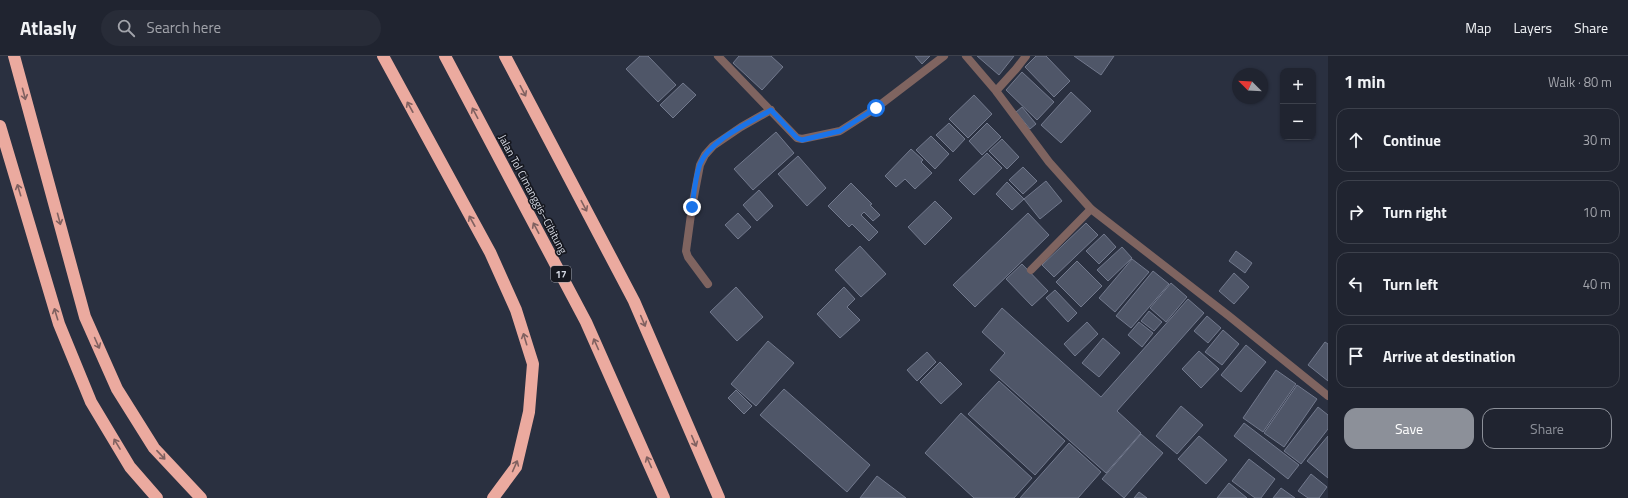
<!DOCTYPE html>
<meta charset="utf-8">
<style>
body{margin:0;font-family:"Titillium Web",sans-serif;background:#282c38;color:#f1f3f6}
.controls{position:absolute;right:12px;top:12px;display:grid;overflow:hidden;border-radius:8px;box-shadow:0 1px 3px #0004}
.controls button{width:36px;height:36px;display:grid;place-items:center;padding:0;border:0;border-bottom:1px solid #3d414c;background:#202430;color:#f1f3f6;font:20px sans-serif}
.compass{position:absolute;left:1232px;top:12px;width:36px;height:36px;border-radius:50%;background:#202430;box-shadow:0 1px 3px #0004;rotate:294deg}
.stop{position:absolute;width:12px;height:12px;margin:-9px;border:3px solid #1a73e8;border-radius:50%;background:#fff}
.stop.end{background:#1a73e8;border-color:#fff;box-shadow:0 1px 4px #0008}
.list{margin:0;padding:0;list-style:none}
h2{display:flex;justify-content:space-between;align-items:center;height:52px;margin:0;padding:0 16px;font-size:17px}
h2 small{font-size:13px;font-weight:400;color:#a2a4ab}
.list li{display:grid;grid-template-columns:26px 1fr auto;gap:12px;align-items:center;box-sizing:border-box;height:64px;margin:0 8px 8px;padding:0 8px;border:1px solid #3d414c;border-radius:12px}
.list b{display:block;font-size:15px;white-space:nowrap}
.list em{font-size:13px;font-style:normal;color:#a2a4ab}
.actions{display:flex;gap:8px;padding:12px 16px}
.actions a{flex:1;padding:9px 0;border:1px solid #8c9099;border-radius:12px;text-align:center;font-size:14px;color:#8c9099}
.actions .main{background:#8c9099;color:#fff}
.icon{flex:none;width:22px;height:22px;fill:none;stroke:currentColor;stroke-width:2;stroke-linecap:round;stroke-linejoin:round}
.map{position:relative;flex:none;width:1328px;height:442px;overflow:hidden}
header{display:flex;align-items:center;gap:24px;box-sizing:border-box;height:56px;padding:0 20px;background:#202430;border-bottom:1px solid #3d414c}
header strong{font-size:19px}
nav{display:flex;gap:22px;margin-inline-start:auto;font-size:14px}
.search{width:280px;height:36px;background:#282c38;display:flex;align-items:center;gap:10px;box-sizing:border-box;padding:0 14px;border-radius:22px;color:#a2a4ab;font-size:15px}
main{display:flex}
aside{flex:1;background:#202430}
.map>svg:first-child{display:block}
</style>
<header>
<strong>Atlasly</strong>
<div class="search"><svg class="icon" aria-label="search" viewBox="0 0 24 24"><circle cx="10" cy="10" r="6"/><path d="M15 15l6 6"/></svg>Search here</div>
<nav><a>Map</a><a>Layers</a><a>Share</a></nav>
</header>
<main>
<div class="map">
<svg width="1328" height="442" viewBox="0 0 1328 442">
<rect width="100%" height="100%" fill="#2a3040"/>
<path fill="#4f5668" stroke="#72798d" d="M640,0H648L676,29L658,46L626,13Z
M739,0H771L783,11L762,34L733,7Z
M915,0H930L922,8Z
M977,0H1014L999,19Z
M1036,0H1046L1070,25L1054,41L1025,11Z
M1074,0H1114L1101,19Z
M1022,16L1054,46L1037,64L1006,34Z
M683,27L696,39L673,62L660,49Z
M1071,36L1091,55L1061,87L1041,69Z
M974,39L992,58L968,82L949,63Z
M1022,51L1036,68L1030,73L1016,56Z
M949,67L965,83L953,96L936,79Z
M987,67L1001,81L982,99L969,85Z
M776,76L794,97L753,134L734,113Z
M931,80L949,98L935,113L916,94Z
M1002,83L1019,101L1007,113L989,95Z
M911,93L923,104L921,106L932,117L915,133L905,123L896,131L885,120Z
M987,97L1002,112L974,139L959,124Z
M798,100L826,132L807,150L778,118Z
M1023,111L1037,125L1023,138L1009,124Z
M1046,125L1062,145L1040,163L1024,143Z
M1007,126L1024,143L1012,154L996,138Z
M851,127L872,148L870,149L880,159L873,165L864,156L861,159L878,176L869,185L852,168L849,171L828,150Z
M759,134L773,150L757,165L743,149Z
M935,145L952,162L925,189L908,171Z
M738,157L751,171L738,183L725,169Z
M1028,157L1049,179L975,251L953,229Z
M1086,167L1098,179L1054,221L1042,209Z
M1104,178L1116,191L1099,208L1086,195Z
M860,190L886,218L861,241L835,214Z
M1122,191L1132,202L1108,225L1097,214Z
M1236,195L1252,207L1245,217L1229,205Z
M1132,203L1149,216L1115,256L1099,242Z
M1077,205L1102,230L1081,251L1056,226Z
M1022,208L1048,235L1032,250L1006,223Z
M1153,215L1169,228L1131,272L1116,260Z
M1234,217L1249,231L1234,248L1219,235Z
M1171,227L1187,241L1166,266L1150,252Z
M736,231L763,261L737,285L710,256Z
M844,231L855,243L847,251L860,264L840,282L817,258Z
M1055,234L1077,257L1068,266L1046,242Z
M1188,243L1204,257L1117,355L1141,377L1106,417L990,314L1005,297L982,276L1002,252L1101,341Z
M1149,255L1162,266L1154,275L1141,265Z
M1207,260L1221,272L1208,287L1194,275Z
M1087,266L1098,278L1075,300L1064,288Z
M1139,266L1153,277L1142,291L1128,279Z
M1223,274L1239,288L1222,309L1205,296Z
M1103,282L1120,297L1099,321L1082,307Z
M768,285L794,307L756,350L731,328Z
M1325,286L1328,288V325L1308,309Z
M1246,289L1266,306L1241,336L1221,319Z
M1199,295L1219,313L1201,332L1182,313Z
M927,296L936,306L917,325L907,314Z
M940,306L962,328L941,348L920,326Z
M1276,314L1296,328L1263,376L1243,362Z
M999,325L1065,385L1035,419L968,358Z
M1297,329L1317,343L1284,391L1264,377Z
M784,333L870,409L847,436L760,359Z
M736,334L752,350L744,358L728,342Z
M1181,350L1203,369L1177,398L1156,380Z
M1318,351L1328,359V373L1301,408L1284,395Z
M961,357L1032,422L1014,442H974L925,397Z
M1244,367L1299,409L1288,423L1234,380Z
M1141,378L1163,397L1124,442L1102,423Z
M1199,380L1227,404L1206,428L1178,403Z
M1328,380V422L1307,405Z
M1069,387L1101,416L1078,442H1020Z
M1249,403L1275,423L1261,442H1255L1232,425Z
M1311,418L1327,431L1319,442H1308L1298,435Z
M877,420L906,442H860Z
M1229,427L1247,442H1217Z
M1281,432L1295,442H1273Z
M1139,436L1147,442H1134Z"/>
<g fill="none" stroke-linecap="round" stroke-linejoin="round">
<path stroke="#7f6460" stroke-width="8" d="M1031,214L1091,153"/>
<path stroke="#7f6460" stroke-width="8" d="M718,0L797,82L802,83L840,75L876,52L944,0
M966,0L996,35L1049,106L1091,153L1229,260L1328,340
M996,35L1016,13L1026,0
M708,228L688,201L686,195L692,151L700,109L705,99L713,90L741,71L771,54"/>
<path stroke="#ebaa9f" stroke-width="12" d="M14,0L85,261L117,333L154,392L201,442
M383,0L490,196L516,254L533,308L529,356L516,411L493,442
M445,0L586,266L664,442
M505,0L634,245L719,442
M0,70L59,268L91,346L130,411L157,442"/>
</g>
<defs><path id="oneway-shaft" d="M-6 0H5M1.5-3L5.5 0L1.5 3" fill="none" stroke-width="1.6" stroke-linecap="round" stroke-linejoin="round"/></defs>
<g stroke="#806160">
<use href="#oneway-shaft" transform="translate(523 35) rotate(62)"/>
<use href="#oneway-shaft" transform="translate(24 38) rotate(75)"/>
<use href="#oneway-shaft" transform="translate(410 51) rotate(-119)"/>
<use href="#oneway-shaft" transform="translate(475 57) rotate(-118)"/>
<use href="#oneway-shaft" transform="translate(19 134) rotate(-107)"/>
<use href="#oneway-shaft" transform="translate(584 150) rotate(62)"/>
<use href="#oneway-shaft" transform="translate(59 163) rotate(75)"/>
<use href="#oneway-shaft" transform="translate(472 165) rotate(-119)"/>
<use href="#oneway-shaft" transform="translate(536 172) rotate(-118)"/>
<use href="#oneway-shaft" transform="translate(56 258) rotate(-107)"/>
<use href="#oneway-shaft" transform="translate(643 265) rotate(67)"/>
<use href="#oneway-shaft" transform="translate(525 283) rotate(-107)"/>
<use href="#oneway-shaft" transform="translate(97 287) rotate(66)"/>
<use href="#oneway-shaft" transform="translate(596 288) rotate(-114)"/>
<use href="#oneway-shaft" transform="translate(694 385) rotate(67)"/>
<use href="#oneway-shaft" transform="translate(117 388) rotate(-121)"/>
<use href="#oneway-shaft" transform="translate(161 399) rotate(47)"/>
<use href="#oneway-shaft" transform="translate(649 406) rotate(-114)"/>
<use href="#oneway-shaft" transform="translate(515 410) rotate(-66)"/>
</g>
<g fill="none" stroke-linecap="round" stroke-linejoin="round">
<path stroke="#1a73e8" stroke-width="5" d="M692,151C694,137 695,122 700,108C710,84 749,67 771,54L797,82L802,84L840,75L876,52"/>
</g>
<g text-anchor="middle" stroke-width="3.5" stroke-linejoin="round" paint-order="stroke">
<rect fill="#161820" stroke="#9c9fa8" stroke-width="1" x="551" y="210" width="20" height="16" rx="3"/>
<g font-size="10" font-weight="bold" fill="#d5d9e3">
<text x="561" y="222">17</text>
</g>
<g font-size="11" fill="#d5d9e3" stroke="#161820">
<text transform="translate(533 138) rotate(62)" y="4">Jalan Tol Cimanggis–Cibitung</text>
</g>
</g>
</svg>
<div class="controls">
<button>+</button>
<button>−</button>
</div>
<svg class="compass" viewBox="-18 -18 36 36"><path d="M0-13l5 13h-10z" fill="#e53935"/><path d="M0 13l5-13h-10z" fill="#a2a4ab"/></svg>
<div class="stop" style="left:876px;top:52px"></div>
<div class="stop end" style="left:692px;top:151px"></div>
</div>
<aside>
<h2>1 min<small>Walk · 80 m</small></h2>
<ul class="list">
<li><svg class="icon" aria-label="ahead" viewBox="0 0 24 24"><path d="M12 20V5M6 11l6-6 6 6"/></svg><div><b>Continue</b></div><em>30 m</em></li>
<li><svg class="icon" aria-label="right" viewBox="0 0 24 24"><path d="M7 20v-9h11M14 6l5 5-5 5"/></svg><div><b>Turn right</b></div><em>10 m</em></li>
<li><svg class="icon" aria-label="left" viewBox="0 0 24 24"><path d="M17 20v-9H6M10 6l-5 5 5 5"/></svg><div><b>Turn left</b></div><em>40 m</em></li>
<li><svg class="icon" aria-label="arrive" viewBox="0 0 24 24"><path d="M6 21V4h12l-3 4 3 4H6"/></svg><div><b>Arrive at destination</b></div></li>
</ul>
<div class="actions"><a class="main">Save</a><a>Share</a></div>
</aside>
</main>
